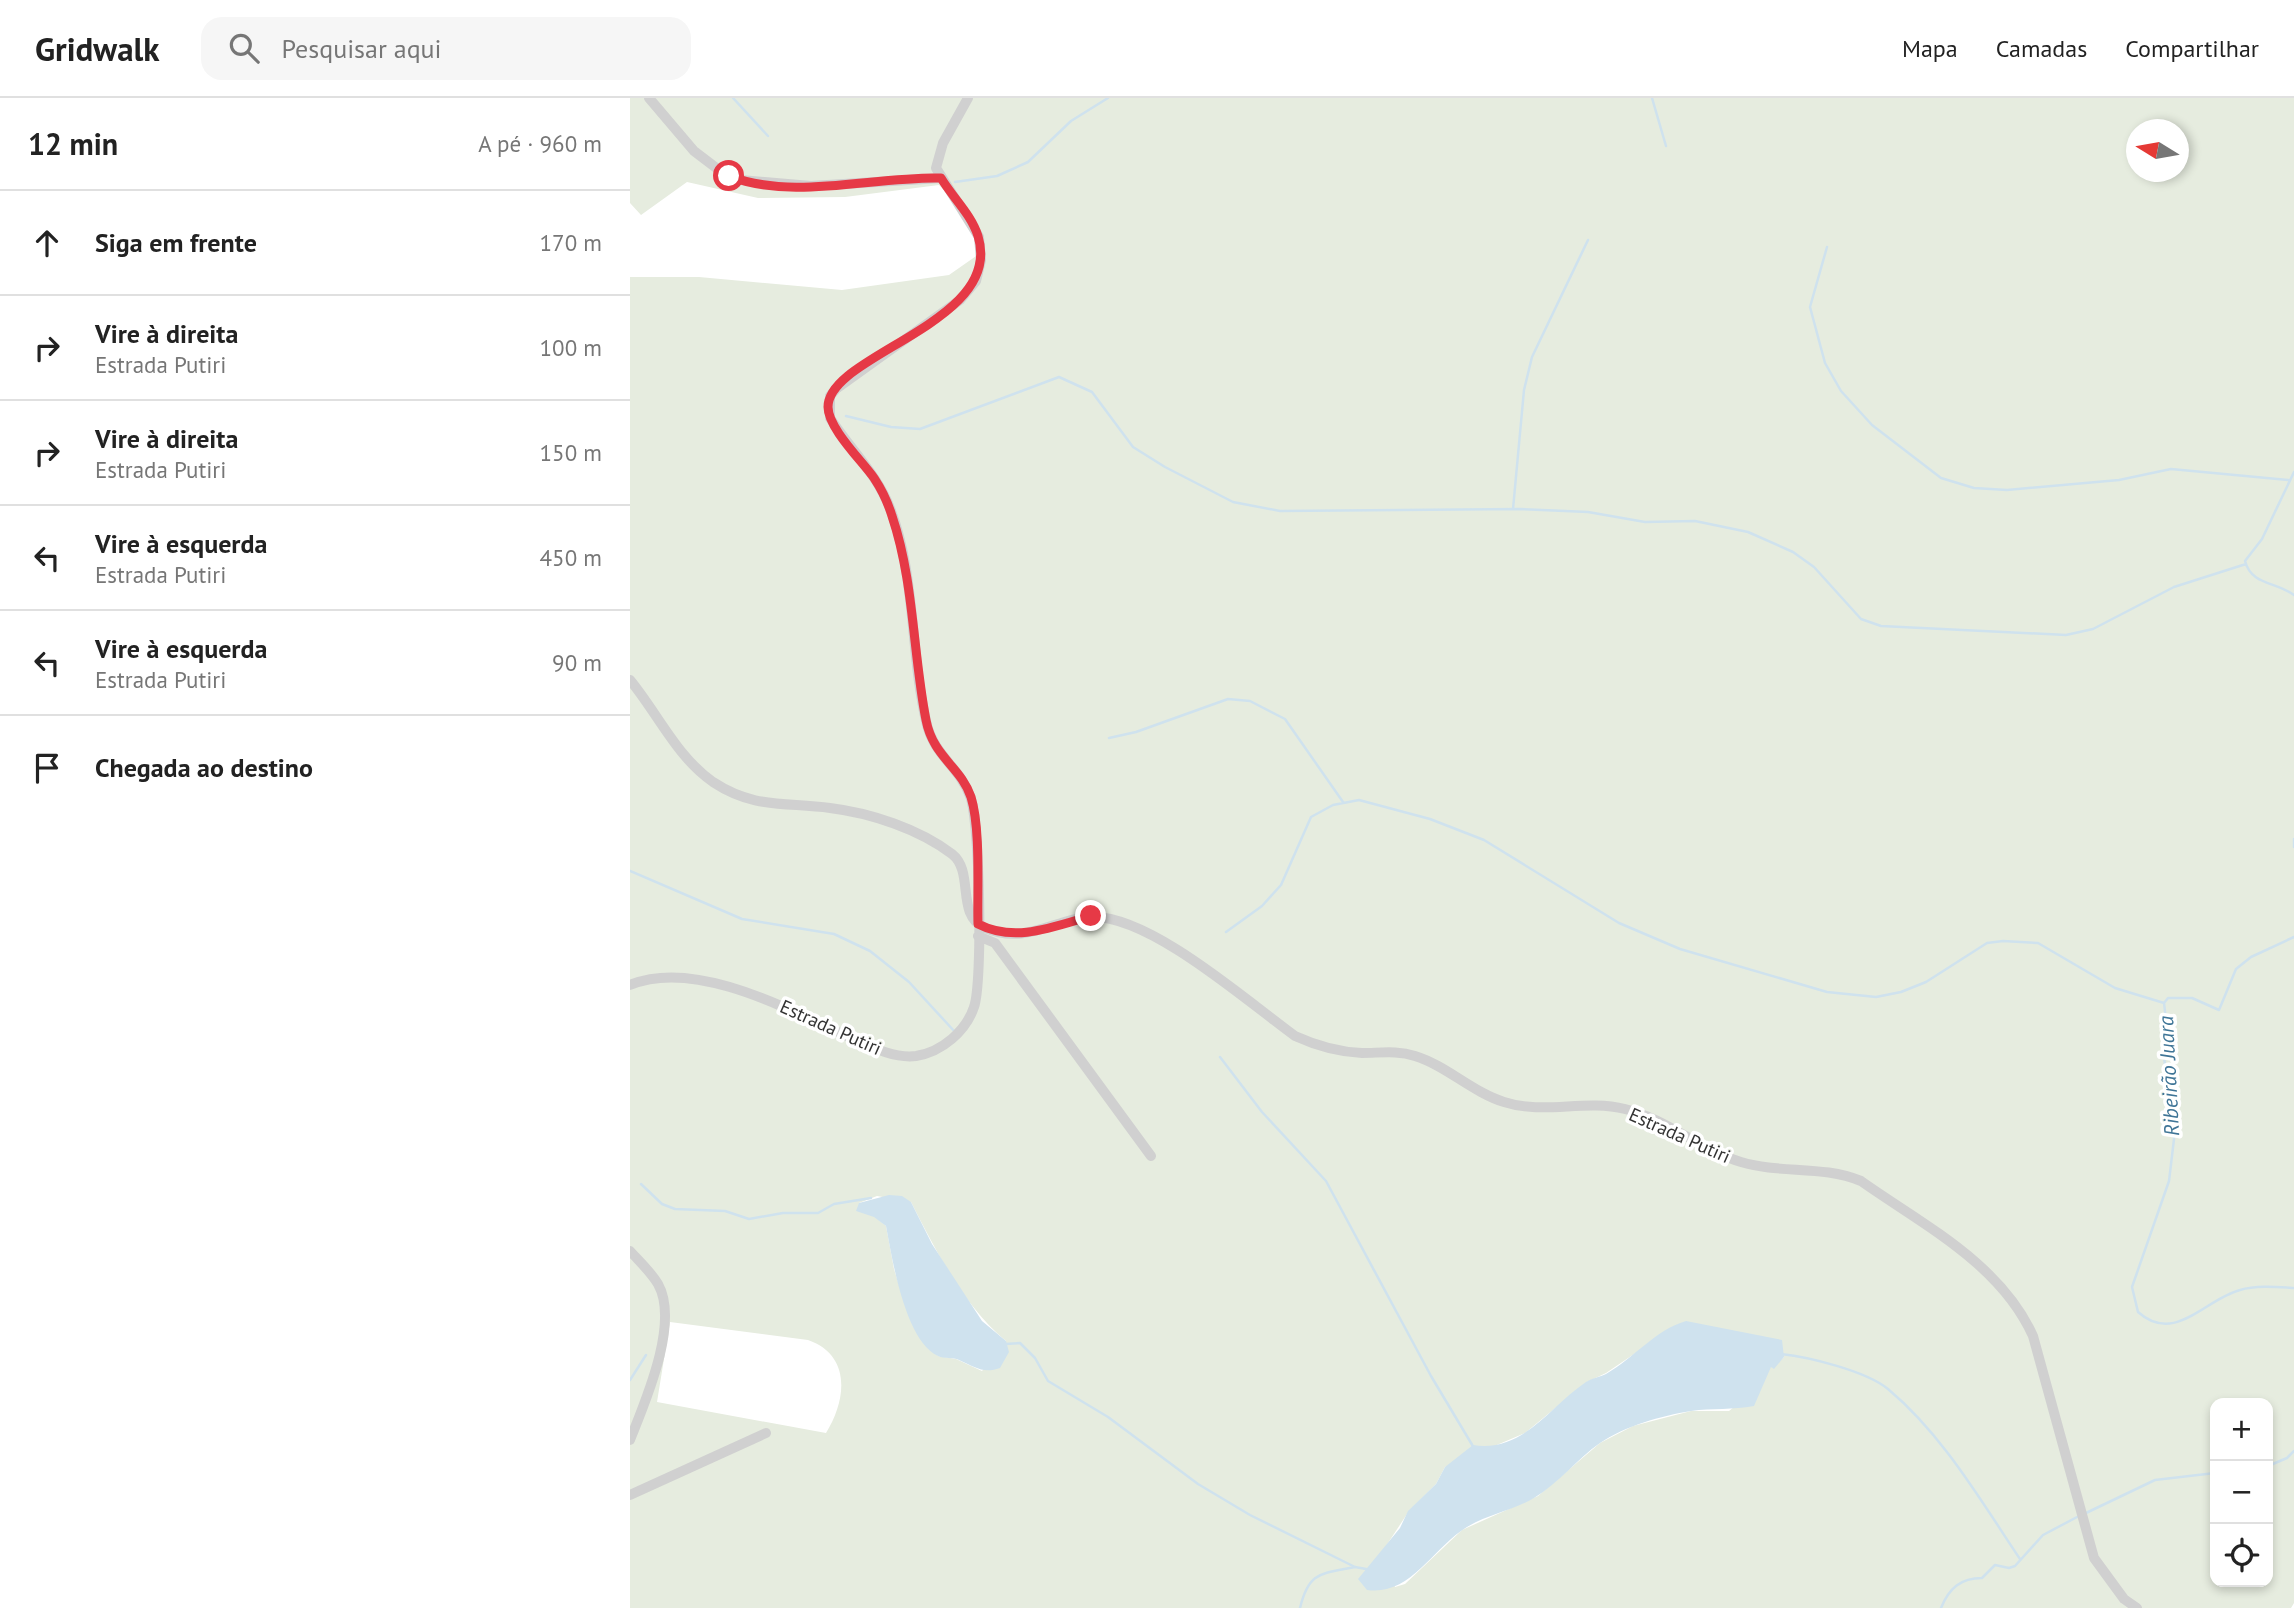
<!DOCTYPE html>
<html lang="pt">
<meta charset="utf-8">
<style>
body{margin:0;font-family:"PT Sans",sans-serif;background:#f6f6f6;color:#222}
.controls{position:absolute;right:21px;bottom:21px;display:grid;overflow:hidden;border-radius:14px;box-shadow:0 4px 10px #0003}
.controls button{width:63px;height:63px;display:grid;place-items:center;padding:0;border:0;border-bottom:2px solid #e0e0e0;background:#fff;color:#222;font:35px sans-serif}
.compass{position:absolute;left:1496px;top:21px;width:63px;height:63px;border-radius:50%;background:#fff;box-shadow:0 4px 10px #0003;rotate:281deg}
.stop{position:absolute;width:21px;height:21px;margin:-16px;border:5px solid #e63946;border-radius:50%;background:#fff}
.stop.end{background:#e63946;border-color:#fff;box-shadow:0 2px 7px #0008}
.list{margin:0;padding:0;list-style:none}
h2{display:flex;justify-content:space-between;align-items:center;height:91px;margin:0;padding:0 28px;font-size:30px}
h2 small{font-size:23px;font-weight:400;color:#767676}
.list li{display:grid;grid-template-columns:46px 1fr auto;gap:21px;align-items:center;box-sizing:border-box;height:105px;padding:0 28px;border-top:2px solid #e0e0e0}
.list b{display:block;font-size:26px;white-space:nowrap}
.list p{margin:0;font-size:23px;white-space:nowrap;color:#767676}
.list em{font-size:23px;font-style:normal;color:#767676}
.icon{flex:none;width:38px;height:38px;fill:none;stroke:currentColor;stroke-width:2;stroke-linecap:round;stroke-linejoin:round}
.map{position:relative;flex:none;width:1664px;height:1510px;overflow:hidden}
header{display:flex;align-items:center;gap:42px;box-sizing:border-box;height:98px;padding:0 35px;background:#fff;border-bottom:2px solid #e0e0e0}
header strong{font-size:33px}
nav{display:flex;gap:38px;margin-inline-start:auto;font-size:24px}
.search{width:490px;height:63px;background:#f6f6f6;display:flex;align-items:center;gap:18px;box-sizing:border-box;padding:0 24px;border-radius:21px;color:#767676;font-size:26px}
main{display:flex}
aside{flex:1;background:#fff}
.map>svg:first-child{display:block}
</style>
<header>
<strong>Gridwalk</strong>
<div class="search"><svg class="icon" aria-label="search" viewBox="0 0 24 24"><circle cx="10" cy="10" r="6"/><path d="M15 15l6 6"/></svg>Pesquisar aqui</div>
<nav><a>Mapa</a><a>Camadas</a><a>Compartilhar</a></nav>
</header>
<main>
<aside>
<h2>12 min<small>A pé · 960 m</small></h2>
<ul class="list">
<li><svg class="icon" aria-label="ahead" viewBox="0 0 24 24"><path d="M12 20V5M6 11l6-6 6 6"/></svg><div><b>Siga em frente</b></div><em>170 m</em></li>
<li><svg class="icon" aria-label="right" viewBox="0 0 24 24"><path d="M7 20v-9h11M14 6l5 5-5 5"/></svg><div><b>Vire à direita</b><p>Estrada Putiri</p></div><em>100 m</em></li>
<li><svg class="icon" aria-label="right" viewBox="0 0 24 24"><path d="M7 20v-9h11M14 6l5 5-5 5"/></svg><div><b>Vire à direita</b><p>Estrada Putiri</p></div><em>150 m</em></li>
<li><svg class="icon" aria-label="left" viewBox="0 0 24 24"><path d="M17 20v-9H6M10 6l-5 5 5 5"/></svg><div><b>Vire à esquerda</b><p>Estrada Putiri</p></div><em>450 m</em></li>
<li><svg class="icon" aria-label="left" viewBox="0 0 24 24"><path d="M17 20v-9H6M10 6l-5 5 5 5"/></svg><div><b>Vire à esquerda</b><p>Estrada Putiri</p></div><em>90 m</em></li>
<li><svg class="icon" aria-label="arrive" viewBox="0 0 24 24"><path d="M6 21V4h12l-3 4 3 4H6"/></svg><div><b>Chegada ao destino</b></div></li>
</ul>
</aside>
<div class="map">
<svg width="1664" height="1510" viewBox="0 0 1664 1510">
<rect width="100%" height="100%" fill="#fff"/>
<path fill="#e6ecdf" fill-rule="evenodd" d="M0,0H1664V1505L1661,1510H0V179H69L212,192L319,177L349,156L338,118L309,87L215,99L128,100L57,84L11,117L0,105ZM1506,32H1548V74H1506ZM247,1098L281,1104C306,1153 333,1207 376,1243L352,1273L326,1261L308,1258L276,1210L264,1171L256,1128L229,1105ZM40,1224L178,1242C221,1257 217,1301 196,1335L27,1304ZM1016,1248L1154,1259L1143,1270L1141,1268L1130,1288L1099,1313H1061L1003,1328L970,1345L908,1398L832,1432L775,1486L765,1489L756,1448L779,1413L806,1386L815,1369L895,1335L957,1284L976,1275ZM1585,1305H1638V1484H1585Z"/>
<path fill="#cfe2ee" d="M259,1097L272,1098L281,1104L302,1146L352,1223L376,1243L379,1254L370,1270C353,1276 345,1269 329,1262C323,1259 314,1261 308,1258C275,1243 262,1160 256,1128L244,1119L226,1113L229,1105Z
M1056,1223L1152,1242L1154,1259L1144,1271L1141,1269L1124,1308C1103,1312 1082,1310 1061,1313C1031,1318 995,1328 970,1345C947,1361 929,1385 904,1400C882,1413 853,1417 831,1433C800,1455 778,1498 737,1492L728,1481L770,1430L778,1413L806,1386L815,1369L843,1347C893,1355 919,1309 956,1284C962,1280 970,1279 976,1276C1004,1260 1025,1232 1056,1223Z"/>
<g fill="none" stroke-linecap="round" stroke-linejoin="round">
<path stroke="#cfe2ee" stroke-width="2.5" d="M103,0L138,38
M1022,0L1036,48
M325,84L367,78L398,64L441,23L478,0
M1197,149L1180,209L1195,265L1211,293L1242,327L1311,380L1344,390L1377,392L1489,382L1541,371L1658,382
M216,318L261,329L290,331L429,279L462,294L503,349L535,369L603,404L650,413L890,411L958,414L1015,424L1065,423L1118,434L1163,454L1184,469L1231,521L1251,528L1436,537L1463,531L1544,489L1616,466
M1664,374L1632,441L1615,463C1621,487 1647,484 1664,497
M883,411L894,292L902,259L958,142
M479,640L506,634L598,601L620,603L655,621L713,704
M1664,741V749
M0,773L112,821L204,836L240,853L279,884L325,934
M596,834L632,808L651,787L681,719L703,707L729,702L800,721L854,742L989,825L1050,851L1197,894L1246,899L1271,894L1296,884L1357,845L1373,843L1408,845L1485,890L1534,905
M1534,905L1537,930L1534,959L1544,1041L1539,1083L1502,1189L1508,1214C1545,1247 1575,1201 1610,1192C1626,1187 1648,1189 1664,1190
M1534,905L1538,900H1562L1589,912L1606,871L1621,859L1664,839
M590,959L632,1014L696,1083L801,1278L844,1350
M11,1086L32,1106L45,1111L95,1113L119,1121L153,1115H188L204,1106L241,1100
M375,1246L390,1245L405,1260L418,1283L478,1319L568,1386L620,1417L725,1469L736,1471
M1151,1256C1179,1259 1236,1273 1258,1291C1313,1337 1351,1403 1390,1461
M0,1282L16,1257
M1638,1368L1657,1360L1664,1353
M1456,1415L1525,1382L1585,1375
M670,1510C679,1473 691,1476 725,1469
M1311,1510C1319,1490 1331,1480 1352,1480L1365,1467L1379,1470L1385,1468L1413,1437L1449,1418"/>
<path stroke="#d0d0d0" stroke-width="10" d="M19,0L64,53L85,69L110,82L181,88L311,80
M0,582C28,616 46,658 83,684C124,711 155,704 200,710C241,715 289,731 322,756C345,774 325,817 355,830C397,848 427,819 463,819C521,818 618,904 665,938C687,948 708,954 732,955C750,955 767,952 785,958C817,968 842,994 874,1004C914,1017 954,1001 995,1011C1037,1021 1070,1052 1111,1064C1151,1076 1192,1067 1231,1083C1293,1127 1370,1165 1403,1238L1464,1460L1494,1501L1507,1510
M348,838L365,845L521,1058
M0,887C64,860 158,911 216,938C237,947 263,961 286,958C312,954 336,933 344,909C353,884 350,723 340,698C330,670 305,658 297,627C279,554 287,472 257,403C243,372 218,348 200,320V298L206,291L330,202L346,183L351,162L349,139L306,70L313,45L338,0
M0,1153C9,1163 21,1174 28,1186C50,1225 15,1304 0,1342
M0,1397L136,1335"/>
</g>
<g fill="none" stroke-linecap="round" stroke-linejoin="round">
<path stroke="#e63946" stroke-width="9" d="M99,78C163,103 244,78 311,80C323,100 341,116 348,138C375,225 198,256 198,309C198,330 232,363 244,380C252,392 258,405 262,418C284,483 283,556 296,622C303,659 331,669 341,699C351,731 347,792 348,826C385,845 423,829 461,818"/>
</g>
<g text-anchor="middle" stroke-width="7" stroke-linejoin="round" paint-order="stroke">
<g font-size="19" fill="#333" stroke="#fff">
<text transform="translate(201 929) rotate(24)" y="7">Estrada Putiri</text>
<text transform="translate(1050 1037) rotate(24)" y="7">Estrada Putiri</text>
</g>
<g font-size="21" font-style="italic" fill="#3f7597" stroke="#fff">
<text transform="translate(1539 978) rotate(-93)" y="7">Ribeirão Juara</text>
</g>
</g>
</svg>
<div class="controls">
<button>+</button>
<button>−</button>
<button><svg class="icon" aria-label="locate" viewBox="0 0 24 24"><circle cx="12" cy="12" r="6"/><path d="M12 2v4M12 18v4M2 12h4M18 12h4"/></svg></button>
</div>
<svg class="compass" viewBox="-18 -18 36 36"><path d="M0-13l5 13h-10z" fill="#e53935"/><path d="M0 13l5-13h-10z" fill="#767676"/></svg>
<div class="stop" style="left:99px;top:78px"></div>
<div class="stop end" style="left:461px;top:818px"></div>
</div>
</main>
